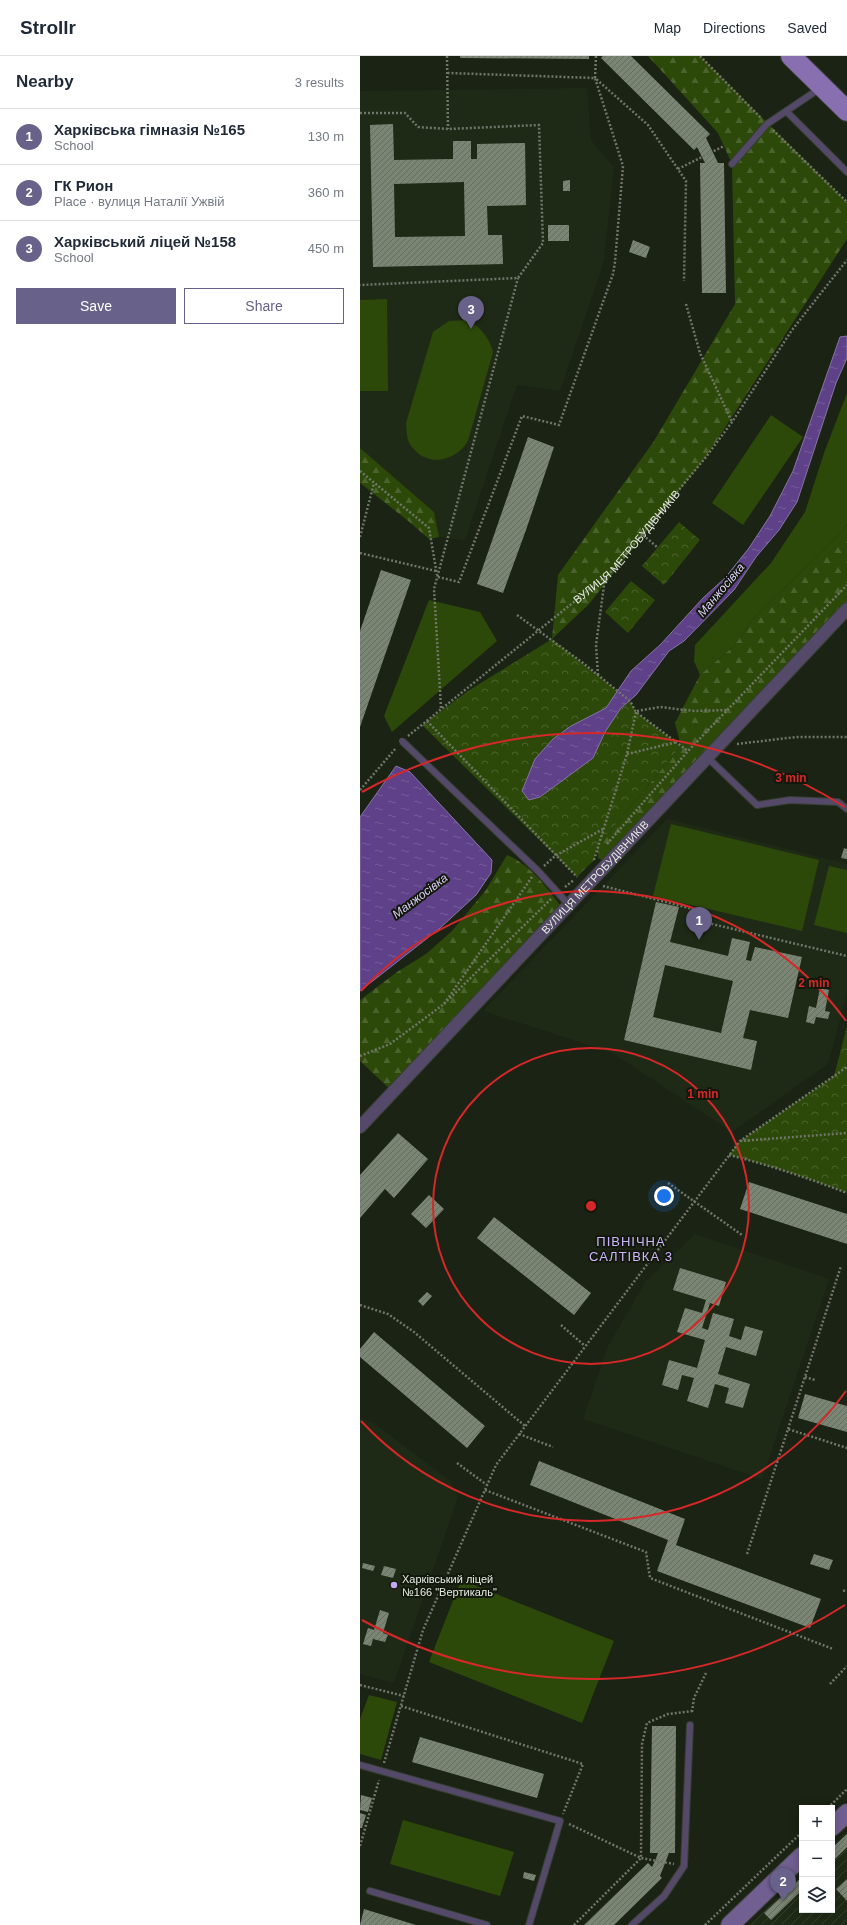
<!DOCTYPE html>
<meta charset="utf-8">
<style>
body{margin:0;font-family:Arial,sans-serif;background:#f2f2f3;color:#1f2937}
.controls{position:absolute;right:12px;bottom:12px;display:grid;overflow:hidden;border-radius:0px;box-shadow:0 2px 10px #0003}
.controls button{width:36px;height:36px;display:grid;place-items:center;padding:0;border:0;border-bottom:1px solid #e0e1e3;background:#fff;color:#1f2937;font:20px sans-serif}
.you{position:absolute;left:304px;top:1140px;width:14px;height:14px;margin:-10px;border:3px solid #fff;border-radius:50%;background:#1a73e8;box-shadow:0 0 0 6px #1a73e833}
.badge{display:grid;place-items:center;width:26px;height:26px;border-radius:50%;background:#68628b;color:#fff;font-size:13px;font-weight:700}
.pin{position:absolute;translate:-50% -33px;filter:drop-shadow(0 1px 2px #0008)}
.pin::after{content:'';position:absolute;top:21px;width:14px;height:12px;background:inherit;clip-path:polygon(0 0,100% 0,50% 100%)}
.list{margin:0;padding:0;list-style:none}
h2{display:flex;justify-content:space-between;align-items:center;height:52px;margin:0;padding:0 16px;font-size:17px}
h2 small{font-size:13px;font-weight:400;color:#747a83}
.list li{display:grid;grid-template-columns:26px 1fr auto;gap:12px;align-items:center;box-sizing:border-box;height:56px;padding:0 16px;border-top:1px solid #e0e1e3}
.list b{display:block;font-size:15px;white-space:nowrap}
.list p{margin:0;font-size:13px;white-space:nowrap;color:#747a83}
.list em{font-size:13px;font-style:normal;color:#747a83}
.actions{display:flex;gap:8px;padding:12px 16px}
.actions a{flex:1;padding:9px 0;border:1px solid #68628b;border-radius:0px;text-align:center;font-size:14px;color:#68628b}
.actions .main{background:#68628b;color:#fff}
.icon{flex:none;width:22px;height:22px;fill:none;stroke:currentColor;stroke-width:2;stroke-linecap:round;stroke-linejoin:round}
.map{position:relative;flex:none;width:487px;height:1869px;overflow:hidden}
header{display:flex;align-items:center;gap:24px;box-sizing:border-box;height:56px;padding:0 20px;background:#fff;border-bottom:1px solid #e0e1e3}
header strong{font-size:19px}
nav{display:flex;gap:22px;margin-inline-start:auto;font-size:14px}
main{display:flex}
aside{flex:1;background:#fff}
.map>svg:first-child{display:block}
</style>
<header>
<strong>Strollr</strong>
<nav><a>Map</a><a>Directions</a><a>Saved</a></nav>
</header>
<main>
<aside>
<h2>Nearby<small>3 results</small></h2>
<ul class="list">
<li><span class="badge">1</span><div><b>Харківська гімназія №165</b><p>School</p></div><em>130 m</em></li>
<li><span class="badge">2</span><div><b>ГК Рион</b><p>Place · вулиця Наталії Ужвій</p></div><em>360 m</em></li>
<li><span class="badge">3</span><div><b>Харківський ліцей №158</b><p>School</p></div><em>450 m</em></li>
</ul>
<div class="actions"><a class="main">Save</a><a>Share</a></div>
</aside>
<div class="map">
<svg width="487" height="1869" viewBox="0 0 487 1869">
<defs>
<pattern id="industrial-furrows" width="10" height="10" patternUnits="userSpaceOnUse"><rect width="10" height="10" fill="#1f2a16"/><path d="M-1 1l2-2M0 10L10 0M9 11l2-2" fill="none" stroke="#353f2c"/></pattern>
<pattern id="forest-firs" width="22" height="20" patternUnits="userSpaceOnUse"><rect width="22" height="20" fill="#2c4909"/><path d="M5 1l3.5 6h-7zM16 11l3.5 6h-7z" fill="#4b632d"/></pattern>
<pattern id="park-crowns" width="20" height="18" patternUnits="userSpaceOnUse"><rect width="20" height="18" fill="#2c4909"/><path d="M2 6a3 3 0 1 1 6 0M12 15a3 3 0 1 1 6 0" fill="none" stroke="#4b632d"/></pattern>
<pattern id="water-ripples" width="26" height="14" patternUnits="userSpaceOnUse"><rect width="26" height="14" fill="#5e4189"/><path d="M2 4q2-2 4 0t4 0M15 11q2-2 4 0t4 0" fill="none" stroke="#755d99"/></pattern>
<pattern id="building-hatch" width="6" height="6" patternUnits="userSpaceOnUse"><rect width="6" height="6" fill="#7b8574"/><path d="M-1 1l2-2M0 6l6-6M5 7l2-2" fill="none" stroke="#656c61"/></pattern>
</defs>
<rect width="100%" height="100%" fill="#1b2315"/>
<path fill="#1f2a16" d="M227,32L231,84L254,112L244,203L240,217L200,335L157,329L105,484L79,481L74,456L0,392V35Z
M307,763L487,808V937L468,1008L372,1076L251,996L123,955Z
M335,1178L469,1223L402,1423L223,1363L248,1290L286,1225Z
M0,1362L14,1367L91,1426L98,1441L34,1627L0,1618Z"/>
<path fill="url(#industrial-furrows)" d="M487,1775V1869H390L442,1819V1854H472V1789Z"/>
<path fill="#2c4909" d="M27,243L28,335H0V244Z
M108,264C121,272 129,281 133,296L108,385C96,405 68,412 52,391C46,384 47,376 46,367L73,276L89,265Z
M487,337V468L484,474L393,563L374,590L340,619L334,605L335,589L411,507L445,456L464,397Z
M411,359L443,381L383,469L352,447Z
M69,544L120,556L137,585L32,676L24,660Z
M311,768L459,804L442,875L293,840Z
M469,810L487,814V877L454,869Z
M101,1524L254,1585L222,1667L69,1606Z
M9,1639L37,1646L21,1704L0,1698V1663Z
M43,1764L154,1796L140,1840L30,1808Z"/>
<path fill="url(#forest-firs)" d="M288,0H340L487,146V183L346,401L229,548L192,583L198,519L294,385L375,248L372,108L358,77Z
M0,392L74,456L79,481L69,483L47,464L0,427Z
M487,468V553L248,807L238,802L237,791L321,690L315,667L340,619L374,590L393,563L484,474Z
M147,799C172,809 188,834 204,854L33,1036L0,1005V944L37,916L66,898L92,875L126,834Z"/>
<path fill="url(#park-crowns)" d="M319,466L340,484L304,529L282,510Z
M271,525L295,544L268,577L245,556Z
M192,583L270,645L276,656L321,690L237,791L234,804L217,821L62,669L108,635Z
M487,970V1137C448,1122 409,1109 369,1099L380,1085L474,1020Z"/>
<path fill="url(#water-ripples)" stroke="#8774a4" d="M487,280V302L476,327L437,446L419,474L396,501L374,534L324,585L309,595L276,639L261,652L245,676L233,702L180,741L169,744L162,735L175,703L193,683L211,670L246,652L271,615L301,588L343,542L365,522L389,492L410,460L433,415L480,281Z
M36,710L50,716L132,804L131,817L116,839L79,873L0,935V761Z"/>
<path fill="url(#building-hatch)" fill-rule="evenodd" d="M100,0H229V3L100,2Z
M243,0H271L350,78L346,82L358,107H364L366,237H342L340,107H345L337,91L334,94L241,2Z
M33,68L34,104L93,103V85H111V103H117V88L165,87L166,149L127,150L128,179H142L143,208L13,211L10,69ZM104,126L105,180L35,181L34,128Z
M210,124V135H203V125Z
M188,169H209V185H188Z
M273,184L290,191L286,202L269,196Z
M168,381L194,391L166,474L143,537L117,528Z
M21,514L51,524L0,671V575Z
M484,792L487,793V803L481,802Z
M296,846L319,851L310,886L368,900L372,882L390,886L386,904L391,905L395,891L442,901L428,962L390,954L383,982L397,985L391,1014L264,984ZM305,909L373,925L361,977L293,961Z
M460,932L469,934L465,955L470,956L468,963L456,961L454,968L446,966L449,950L456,952Z
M38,1077L68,1103L34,1142L25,1133L0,1162V1119Z
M389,1126L487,1158V1188L380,1153Z
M69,1139L84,1153L66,1172L51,1158Z
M134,1161L231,1237L214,1259L117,1182Z
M320,1212L366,1226L359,1250L350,1247L342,1272L348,1274L353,1257L374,1263L369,1280L381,1284L385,1270L403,1275L396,1300L366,1291L358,1318L390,1328L383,1352L365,1347L369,1332L355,1328L348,1352L327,1345L334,1322L322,1319L318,1334L302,1329L309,1304L337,1312L345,1284L317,1276L325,1252L342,1257L346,1244L313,1234Z
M67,1236L72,1240L63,1250L58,1245Z
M14,1276L125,1370L107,1392L0,1301V1293Z
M445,1338L487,1350V1376L438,1362Z
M179,1405L325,1463L316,1489L461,1543L450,1572L297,1515L308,1484L170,1429Z
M454,1498L473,1504L469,1514L450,1508Z
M3,1507L15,1510L13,1515L2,1512Z
M24,1510L36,1513L33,1522L21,1519Z
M20,1554L29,1557L23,1577L28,1579L25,1586L13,1583L11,1590L3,1588L8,1572L14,1574Z
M292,1670H316L315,1797H309L300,1820L302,1822L254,1869H224L288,1807L292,1811L295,1805L298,1797H290Z
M60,1681L184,1718L177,1742L52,1706Z
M1,1739L12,1742L8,1756L0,1754Z
M0,1757L6,1759L2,1772H0Z
M487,1778V1791L472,1806V1792Z
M164,1816L176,1819L174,1825L163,1822Z
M442,1821V1834L411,1864L404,1857Z
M487,1823V1845L476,1833Z
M4,1853L56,1869H0Z"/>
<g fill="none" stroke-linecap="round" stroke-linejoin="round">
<defs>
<path id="lane" d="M426,55L487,116
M372,108L407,68L459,33
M348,702L397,749L430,744L478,746L487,753
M0,1709L200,1765L169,1869
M10,1835L127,1869
M272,1869L304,1840L324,1810L330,1669"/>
<g id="street">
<path id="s2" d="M0,1071L487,553"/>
</g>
<path id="secondary" d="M472,1771L487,1757
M370,1869L442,1800"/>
<path id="primary" d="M431,0L487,55"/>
</defs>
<use href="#lane" stroke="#373f32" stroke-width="8"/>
<use href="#street" stroke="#373f32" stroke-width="14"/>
<use href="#secondary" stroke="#373f32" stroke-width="20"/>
<use href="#primary" stroke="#373f32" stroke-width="22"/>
<g stroke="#70766a" stroke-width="2.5" stroke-dasharray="2 2" stroke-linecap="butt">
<path d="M87,0L88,73"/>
<path d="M236,0L235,22L288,69L326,125L324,225"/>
<path d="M340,0L401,62"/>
<path d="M0,57H45L58,71L88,73L179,69L183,187L158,222L0,229"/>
<path d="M413,74L487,146"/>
<path d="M318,113L364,90"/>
<path d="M326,248L340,297L372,366"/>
<path d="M0,415L69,472L77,519"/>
<path d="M283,479L297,491"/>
<path d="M0,481L14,427"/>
<path d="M0,497L76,515"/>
<path d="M78,521L99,526L162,360L199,369L253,218L255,206L263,110L235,22L88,17"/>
<path d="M157,559L223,607L270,645L276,656L328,695"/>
<path d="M238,619L236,589L245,522"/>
<path d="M81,652L74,533L158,222"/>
<path d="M277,655L300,651L334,655L367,654"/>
<path d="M67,665L217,821"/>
<path id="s1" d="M48,680L252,515L346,401L372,366L432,274L487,204"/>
<path d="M377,688L436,681H487"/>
<path d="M267,698L317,686"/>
<path d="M0,734L36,692"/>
<path d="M247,788L328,695L487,529"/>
<path d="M234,804L267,698L276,656"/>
<path d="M184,810L195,800L243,773"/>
<path d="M243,830L333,853L331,863L487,900"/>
<path d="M205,831L214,824"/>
<path d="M84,948L192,842"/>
<path d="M0,1000L30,988L84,948L172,821"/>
<path d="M380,1085L487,1077"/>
<path d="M369,1099C409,1109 448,1122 487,1137"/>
<path d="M308,1127L382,1179"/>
<path d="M0,1249L28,1258L54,1276L165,1370"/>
<path d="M201,1269L225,1290"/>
<path d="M445,1321L455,1324"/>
<path d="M428,1373L481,1210"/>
<path d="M159,1378L193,1391"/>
<path d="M97,1407L127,1429"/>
<path d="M125,1434L286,1496L290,1522L473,1593"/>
<path d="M387,1498L428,1373L487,1392"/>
<path d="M483,1535L487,1534"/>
<path d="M470,1628L487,1610"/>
<path d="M0,1629L44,1640"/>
<path d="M41,1650L223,1708L203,1758"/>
<path d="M332,1656L334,1642L346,1617"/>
<path d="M24,1707L63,1574L136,1409L380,1085L487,1011"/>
<path d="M468,1752L487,1733"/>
<path d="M209,1768L281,1802L314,1808"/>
<path d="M0,1790L19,1724"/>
<path d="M214,1869L281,1802L282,1688L287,1667L308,1658L332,1655"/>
<path d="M345,1869L442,1776"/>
</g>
<use href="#lane" stroke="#544968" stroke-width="6"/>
<use href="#street" stroke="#544968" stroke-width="12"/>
<use href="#secondary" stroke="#715f91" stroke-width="18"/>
<use href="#primary" stroke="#876fb0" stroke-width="20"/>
<defs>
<path id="lane-bridge" d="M42,685L178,815L209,849"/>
</defs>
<use href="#lane-bridge" stroke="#373f32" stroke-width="8" stroke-linecap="butt"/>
<use href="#lane-bridge" stroke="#544968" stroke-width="6"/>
</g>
<g fill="none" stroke="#d62828" stroke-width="2">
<circle cx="231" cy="1150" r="158"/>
<path d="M486 1335A315 315 0 0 1 1 1365M1 935A315 315 0 0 1 486 965"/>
<path d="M485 1549A473 473 0 0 1 2 1564M2 736A473 473 0 0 1 485 751"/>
</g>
<circle fill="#c2a7f2" stroke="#12190c" stroke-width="1.5" cx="34" cy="1529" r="4"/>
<g text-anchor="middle" stroke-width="4" stroke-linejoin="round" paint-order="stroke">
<g font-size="11" fill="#e6ebe2" stroke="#12190c">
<text dy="4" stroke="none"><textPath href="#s1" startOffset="290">ВУЛИЦЯ МЕТРОБУДІВНИКІВ</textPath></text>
<text dy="4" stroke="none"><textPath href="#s2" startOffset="343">ВУЛИЦЯ МЕТРОБУДІВНИКІВ</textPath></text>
</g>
<g font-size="11" fill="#e6ebe2" stroke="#12190c" text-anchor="start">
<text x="42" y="1527">Харківський ліцей<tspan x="42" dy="13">№166 "Вертикаль"</tspan></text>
</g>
<g font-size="12" font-style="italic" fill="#ddcff9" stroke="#12190c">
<text transform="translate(361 534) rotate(-50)" y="4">Манжосівка</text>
<text transform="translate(60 840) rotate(-37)" y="4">Манжосівка</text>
</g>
<g font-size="13" letter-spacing="1" fill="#cdb4fa" stroke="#12190c">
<text x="271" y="1190">ПІВНІЧНА<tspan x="271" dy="15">САЛТІВКА 3</tspan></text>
</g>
</g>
<circle cx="231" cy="1150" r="6" fill="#d62828" stroke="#12190c" stroke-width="2"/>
<g font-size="12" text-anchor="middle" font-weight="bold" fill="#d62828" stroke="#12190c" stroke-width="4" stroke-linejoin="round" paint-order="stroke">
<text x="431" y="726">3 min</text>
<text x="454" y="931">2 min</text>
<text x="343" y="1042">1 min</text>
</g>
</svg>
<div class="controls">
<button>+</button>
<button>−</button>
<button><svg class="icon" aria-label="layers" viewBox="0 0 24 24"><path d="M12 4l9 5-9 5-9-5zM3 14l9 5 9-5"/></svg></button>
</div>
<div class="you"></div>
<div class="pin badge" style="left:339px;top:884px">1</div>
<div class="pin badge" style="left:423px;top:1845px">2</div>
<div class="pin badge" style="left:111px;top:273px">3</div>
</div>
</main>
